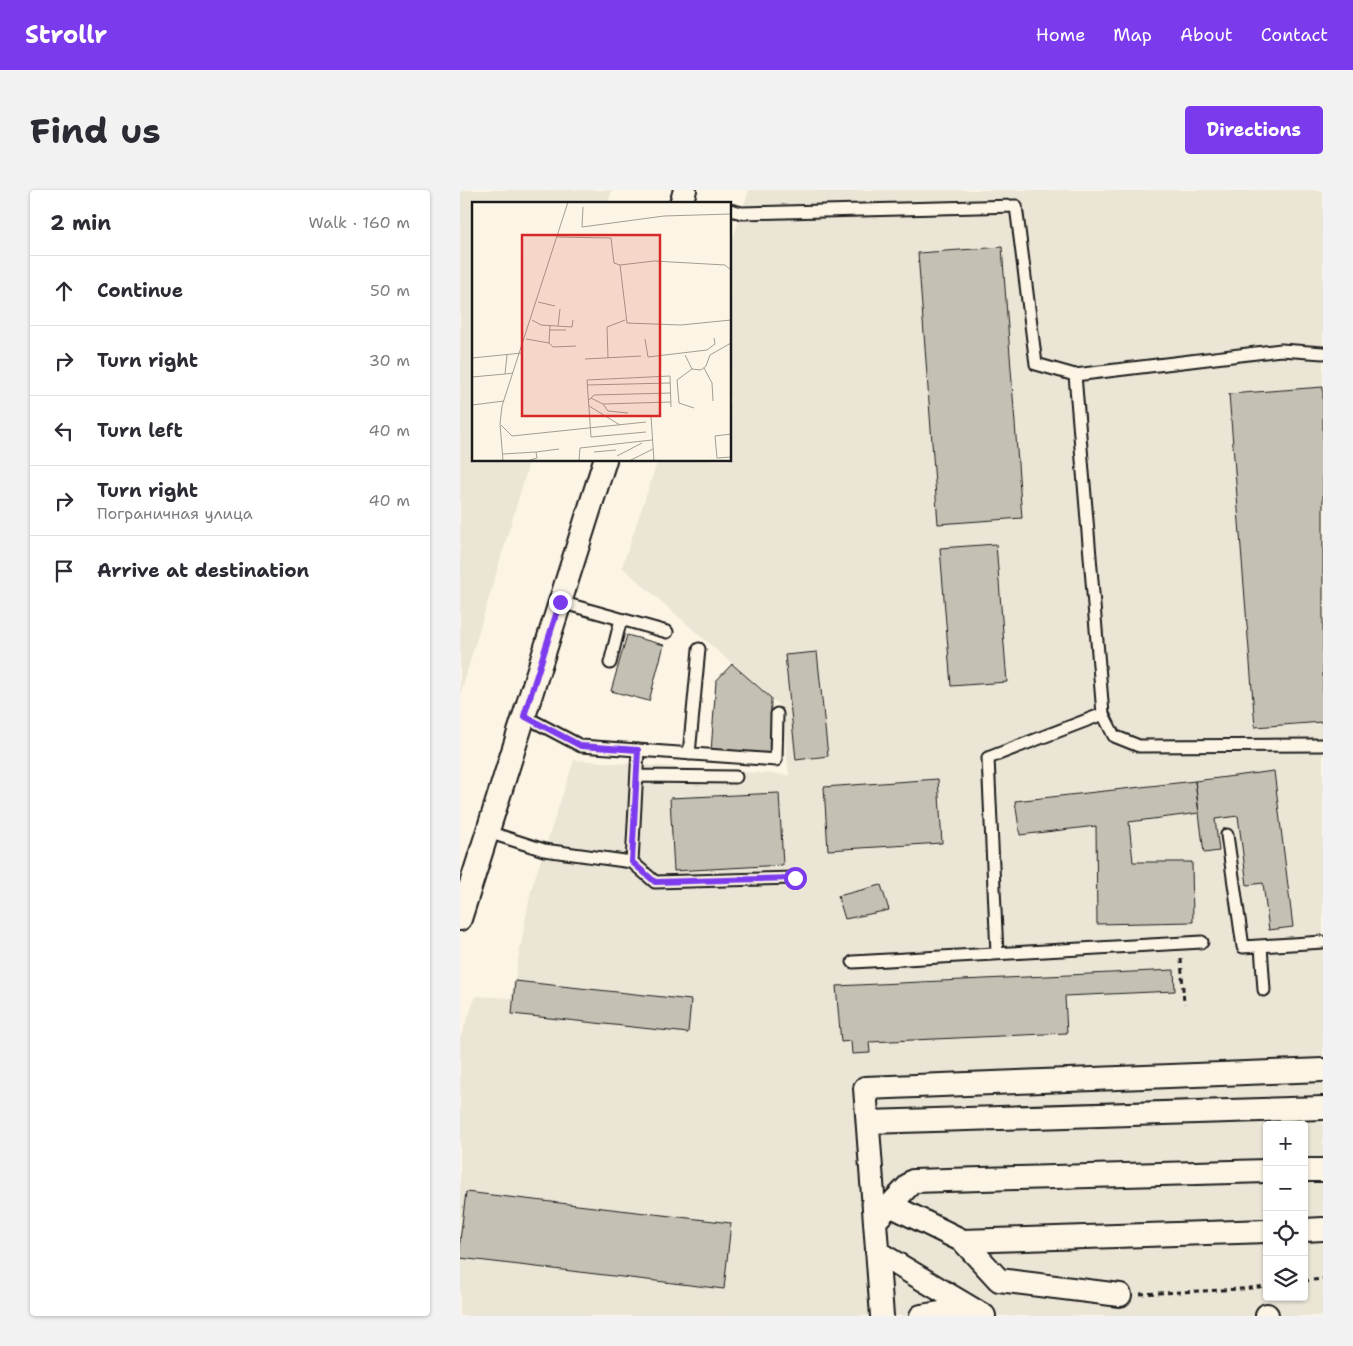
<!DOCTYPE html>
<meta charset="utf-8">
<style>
body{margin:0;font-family:"Shantell Sans",sans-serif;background:#f2f2f3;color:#2b2b33}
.controls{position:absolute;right:15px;bottom:15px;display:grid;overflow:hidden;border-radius:5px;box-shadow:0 1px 4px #0004}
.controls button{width:45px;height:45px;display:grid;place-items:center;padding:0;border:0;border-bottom:1px solid #e1e1e2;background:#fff;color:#2b2b33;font:25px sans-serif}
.stop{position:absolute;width:15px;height:15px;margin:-11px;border:4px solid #7c3aed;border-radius:50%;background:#fff}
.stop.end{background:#7c3aed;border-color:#fff;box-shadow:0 1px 5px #0008}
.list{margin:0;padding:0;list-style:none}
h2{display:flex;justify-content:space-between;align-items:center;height:65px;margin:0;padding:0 20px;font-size:21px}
h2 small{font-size:16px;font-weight:400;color:#7c7c81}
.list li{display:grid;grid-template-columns:32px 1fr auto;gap:15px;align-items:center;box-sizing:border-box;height:70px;padding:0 20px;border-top:1px solid #e1e1e2}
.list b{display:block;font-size:19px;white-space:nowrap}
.list p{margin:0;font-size:16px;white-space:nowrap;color:#7c7c81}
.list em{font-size:16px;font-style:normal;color:#7c7c81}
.icon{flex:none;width:28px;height:28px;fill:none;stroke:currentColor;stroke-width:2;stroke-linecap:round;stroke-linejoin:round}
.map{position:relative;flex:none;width:863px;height:1126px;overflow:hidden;border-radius:5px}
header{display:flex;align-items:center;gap:30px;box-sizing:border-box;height:70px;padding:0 25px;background:#7c3aed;color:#fff}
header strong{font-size:24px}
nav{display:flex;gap:28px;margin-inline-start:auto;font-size:18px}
.intro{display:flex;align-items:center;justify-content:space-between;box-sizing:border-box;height:120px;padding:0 30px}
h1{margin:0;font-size:35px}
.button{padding:12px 22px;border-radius:5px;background:#7c3aed;color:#fff;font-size:18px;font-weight:700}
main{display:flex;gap:30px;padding:0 30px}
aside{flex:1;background:#fff;border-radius:5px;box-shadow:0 1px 4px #0004}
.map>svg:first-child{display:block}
</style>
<header>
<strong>Strollr</strong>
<nav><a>Home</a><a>Map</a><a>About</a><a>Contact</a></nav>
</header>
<div class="intro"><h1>Find us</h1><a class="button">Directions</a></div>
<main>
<aside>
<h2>2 min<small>Walk · 160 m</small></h2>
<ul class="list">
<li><svg class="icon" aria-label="ahead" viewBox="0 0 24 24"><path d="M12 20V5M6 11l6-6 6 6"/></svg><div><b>Continue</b></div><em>50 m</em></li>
<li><svg class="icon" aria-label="right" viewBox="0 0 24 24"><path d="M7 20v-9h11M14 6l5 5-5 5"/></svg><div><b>Turn right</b></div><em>30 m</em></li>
<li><svg class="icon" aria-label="left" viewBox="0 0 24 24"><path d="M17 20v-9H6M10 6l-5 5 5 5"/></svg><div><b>Turn left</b></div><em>40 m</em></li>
<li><svg class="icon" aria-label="right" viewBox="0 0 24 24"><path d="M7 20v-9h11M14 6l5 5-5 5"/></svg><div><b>Turn right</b><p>Пограничная улица</p></div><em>40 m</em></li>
<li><svg class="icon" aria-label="arrive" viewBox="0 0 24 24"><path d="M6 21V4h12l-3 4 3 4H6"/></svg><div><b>Arrive at destination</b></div></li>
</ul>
</aside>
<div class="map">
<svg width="863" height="1126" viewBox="0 0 863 1126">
<rect width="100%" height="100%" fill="#fcf5e5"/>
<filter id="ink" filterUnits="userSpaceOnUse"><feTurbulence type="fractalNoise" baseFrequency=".02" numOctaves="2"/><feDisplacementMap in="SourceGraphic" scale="10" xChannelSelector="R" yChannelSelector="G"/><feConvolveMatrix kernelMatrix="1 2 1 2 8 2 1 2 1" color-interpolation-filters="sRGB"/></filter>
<g filter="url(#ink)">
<path fill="#ebe5d6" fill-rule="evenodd" d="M0,0H152L148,14H14V270H70L0,505Z
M289,0H863V1126H0V848L16,806L51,808L71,700L114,570L329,585L321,517L162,377L198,270H270V57ZM807,935H844V1107H807Z"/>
<path fill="#c4c0b3" stroke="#1c1c1c" d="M542,57L562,328L478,334L458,63Z
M863,197V532L795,537L769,204Z
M536,354L547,492L491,496L480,358Z
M167,445L204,455L189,511L151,501Z
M357,462L368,566L336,570L325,465Z
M272,474L311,508L310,564L251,562L256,491Z
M814,581L833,737L809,740L803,693L787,695L778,626L755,629L759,661L744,663L735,591Z
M478,589L482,653L368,660L364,597Z
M735,591L739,623L669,632L673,672H732L733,732L637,734L636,636L560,645L555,611Z
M319,603L323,675L214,681L210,608Z
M421,695L429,720L385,729L378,706Z
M714,780L715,801L605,806L607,843L409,852L410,863L392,864L391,851L381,852L376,796Z
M55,791L231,810L228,843L52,824Z
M6,1002L271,1033L264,1099L0,1068V1050Z"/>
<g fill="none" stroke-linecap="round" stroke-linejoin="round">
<defs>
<path id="service" d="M270,20L282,23L556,16L576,174L615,185L821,160L863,163
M615,185L643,524L654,546L679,556L863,555
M100,412L207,442
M150,473L161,429
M64,526L121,556L316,570L317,524
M229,564L239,459
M177,586L276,587
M28,642L84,660L172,672L178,560
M767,645L783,757L863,752
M172,672L195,692L335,688
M801,756L804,800
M537,763L528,568L643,524
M393,772L742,752"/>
<path id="minor" d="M221,14L225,0
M0,729L145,270
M408,932L863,918
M844,980H863
M430,1015L503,1051L807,1041
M415,1031L453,991L807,981
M844,1040L863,1039
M503,1051L539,1090L660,1105
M417,1062L524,1126
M422,1126L405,898L863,880
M461,1126L510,1118
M807,1126V1125"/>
</defs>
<use href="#service" stroke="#1c1c1c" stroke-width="15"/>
<use href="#minor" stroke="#1c1c1c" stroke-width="26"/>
<path stroke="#1c1c1c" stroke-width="3" stroke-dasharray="5 4" stroke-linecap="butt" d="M721,769L724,814
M844,1091L863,1089
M680,1104L781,1099L807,1096"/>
<use href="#service" stroke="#fcf5e5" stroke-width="11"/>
<use href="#minor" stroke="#fcf5e5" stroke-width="22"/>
</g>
</g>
<g fill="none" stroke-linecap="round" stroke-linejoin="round" filter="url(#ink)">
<path stroke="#7c3aed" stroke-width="6" d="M100,412L64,526L121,556L178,560L172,672L195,692L335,688"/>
</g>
<g transform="translate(12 12)">
<rect width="259" height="259" fill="#fcf5e5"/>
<path fill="none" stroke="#a29e95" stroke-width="1" d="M111,5L110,25L192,14L259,12M85,35L139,36L142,61L148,63L182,59L253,63L259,68M148,63L155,121L209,123L259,118M66,100L83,104M60,118L69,123L100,125L101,118M86,124L88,107M78,128H94M54,137L77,141L78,123M173,137L176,155L235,148L243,142L242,136M77,141L81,145L104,144M35,153L33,172L41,171M213,153L220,167L229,168L234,164L238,153L259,141M0,156L50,151M136,156L135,125L153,118M113,157L169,154M232,166L240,181L241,199M220,167L205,178L207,201L222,206M0,175L33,172M115,183L198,181M119,196L131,202L199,200M116,199L122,193L199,191M131,202L136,209L156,211M0,203L32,199M117,204L148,223M179,214L182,259M29,223L40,234L174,220M174,230L119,235L115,178L198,174L199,205M259,232L243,234L245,256L259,255M64,250L87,247M122,250L144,248M31,252L64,250L65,256L55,259M145,254L170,241M31,259L28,222L30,204L96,0M107,259L108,246L180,238M157,259L181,247"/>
<path fill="#d62828" fill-opacity="0.15" stroke="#d62828" stroke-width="2.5" d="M50,33H188V214H50Z"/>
<rect width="259" height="259" fill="none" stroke="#1c1c1c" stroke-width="2.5"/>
</g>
</svg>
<div class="controls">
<button>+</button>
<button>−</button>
<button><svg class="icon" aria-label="locate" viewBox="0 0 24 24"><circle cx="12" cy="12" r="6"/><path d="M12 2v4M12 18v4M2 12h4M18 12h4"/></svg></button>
<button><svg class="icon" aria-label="layers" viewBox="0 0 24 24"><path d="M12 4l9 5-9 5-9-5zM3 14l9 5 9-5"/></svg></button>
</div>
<div class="stop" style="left:335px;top:688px"></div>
<div class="stop end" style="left:100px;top:412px"></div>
</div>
</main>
